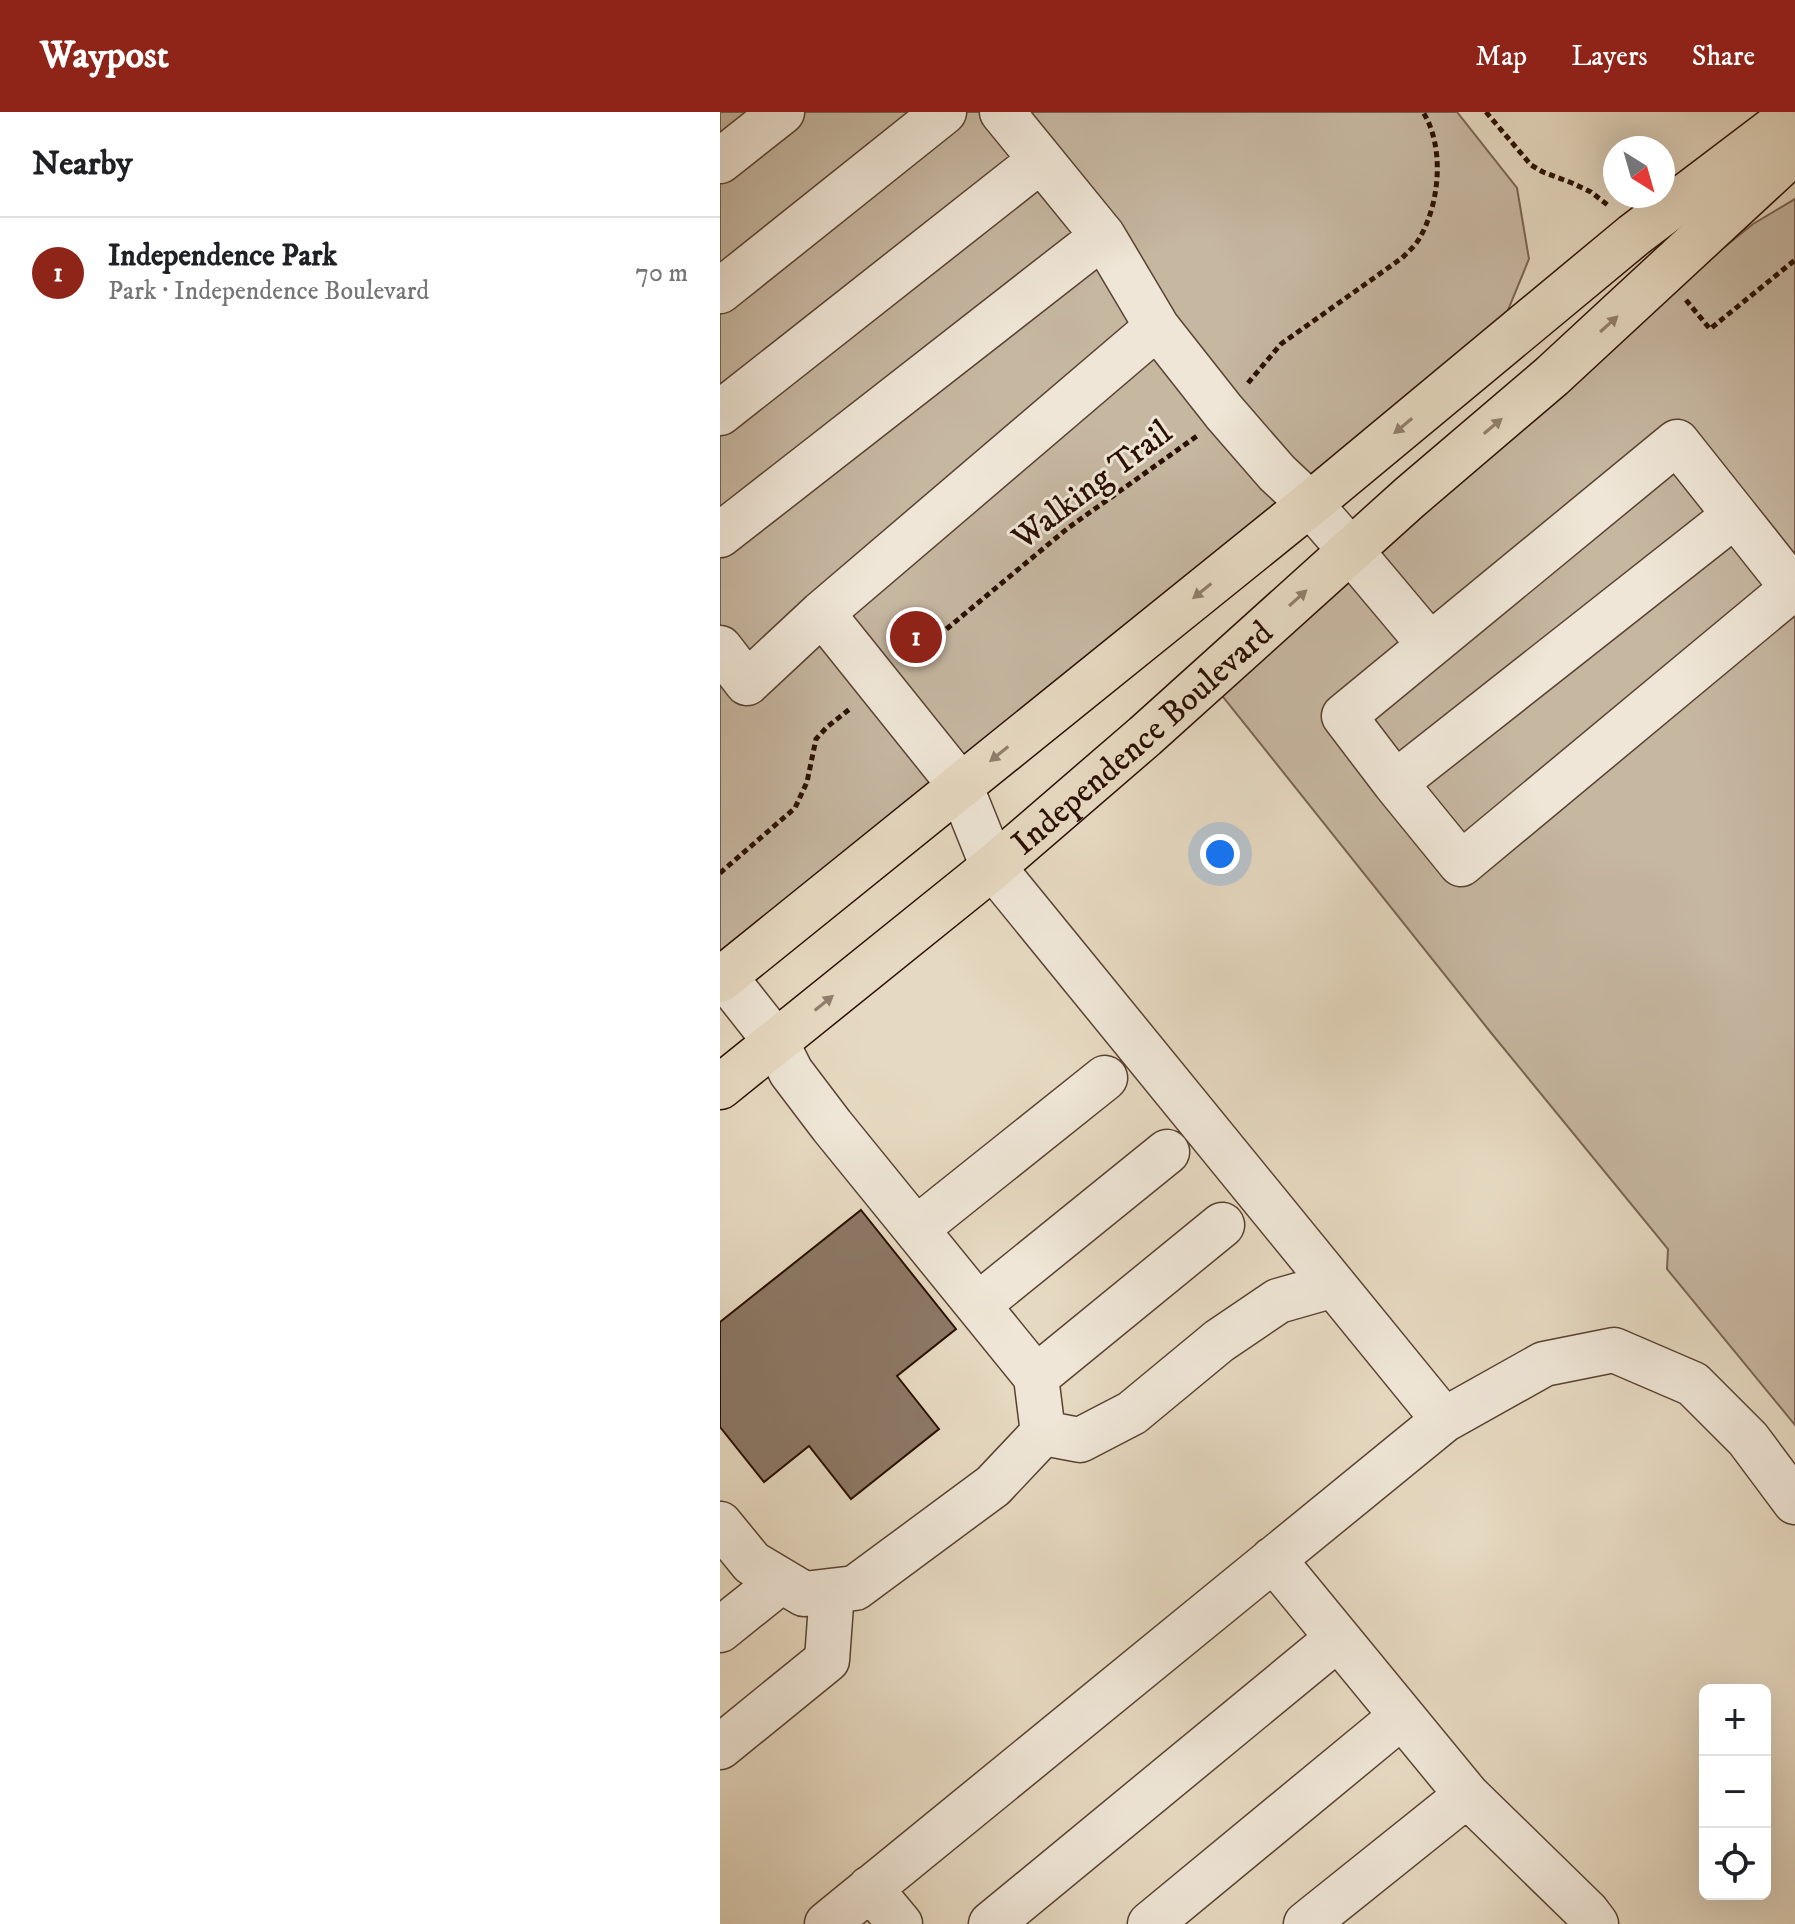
<!DOCTYPE html>
<meta charset="utf-8">
<style>
body{margin:0;font-family:"IM FELL DW Pica",serif;background:#f2f2f2;color:#202124}
.controls{position:absolute;right:24px;bottom:24px;display:grid;overflow:hidden;border-radius:12px;box-shadow:0 8px 32px #0002}
.controls button{width:72px;height:72px;display:grid;place-items:center;padding:0;border:0;border-bottom:2px solid #e0e0e0;background:#fff;color:#202124;font:40px sans-serif}
.compass{position:absolute;left:883px;top:24px;width:72px;height:72px;border-radius:50%;background:#fff;box-shadow:0 8px 32px #0002;rotate:143deg}
.you{position:absolute;left:500px;top:742px;width:28px;height:28px;margin:-20px;border:6px solid #fff;border-radius:50%;background:#1a73e8;box-shadow:0 0 0 12px #1a73e833}
.badge{display:grid;place-items:center;width:52px;height:52px;border-radius:50%;background:#8f2418;color:#fff;font-size:26px;font-weight:700}
.pin{position:absolute;translate:-50% -50%;border:4px solid #fff;box-shadow:0 2px 8px #0006}
.list{margin:0;padding:0;list-style:none}
h2{display:flex;justify-content:space-between;align-items:center;height:104px;margin:0;padding:0 32px;font-size:34px}
h2 small{font-size:26px;font-weight:400;color:#757577}
.list li{display:grid;grid-template-columns:52px 1fr auto;gap:24px;align-items:center;box-sizing:border-box;height:112px;padding:0 32px;border-top:2px solid #e0e0e0}
.list b{display:block;font-size:30px;white-space:nowrap}
.list p{margin:0;font-size:26px;white-space:nowrap;color:#757577}
.list em{font-size:26px;font-style:normal;color:#757577}
.icon{flex:none;width:44px;height:44px;fill:none;stroke:currentColor;stroke-width:2;stroke-linecap:round;stroke-linejoin:round}
.map{position:relative;flex:none;width:1075px;height:1812px;overflow:hidden}
header{display:flex;align-items:center;gap:48px;box-sizing:border-box;height:112px;padding:0 40px;background:#8f2418;color:#fff}
header strong{font-size:38px}
nav{display:flex;gap:44px;margin-inline-start:auto;font-size:28px}
main{display:flex}
aside{flex:1;background:#fff}
.map>svg:first-child{display:block}
</style>
<header>
<strong>Waypost</strong>
<nav><a>Map</a><a>Layers</a><a>Share</a></nav>
</header>
<main>
<aside>
<h2>Nearby<small></small></h2>
<ul class="list">
<li><span class="badge">1</span><div><b>Independence Park</b><p>Park · Independence Boulevard</p></div><em>70 m</em></li>
</ul>
</aside>
<div class="map">
<svg width="1075" height="1812" viewBox="0 0 1075 1812">
<rect width="100%" height="100%" fill="#e6d9c1"/>
<filter id="stains"><feTurbulence type="fractalNoise" baseFrequency=".0025" numOctaves="4"/><feColorMatrix values="0 0 0 0 .2 0 0 0 0 .09 0 0 0 0 .02 0 0 0 .5 -.17"/></filter>
<radialGradient id="worn" r=".72"><stop offset=".6" stop-color="#630" stop-opacity="0"/><stop offset="1" stop-color="#630" stop-opacity=".3"/></radialGradient>
<path fill="#c6b7a1" stroke="#786352" stroke-width="2" d="M0,0H737L797,76L809,147L786,203L0,846Z
M1075,87V1313L947,1157L948,1137L772,922L500,581L1002,137L1033,112Z"/>
<path fill="#8c7865" stroke="#2a0f02" stroke-width="2" d="M141,1098L236,1217L177,1264L219,1317L131,1387L89,1334L44,1370L0,1315V1210Z"/>
<g fill="none" stroke-linecap="round" stroke-linejoin="round">
<defs>
<path id="minor" d="M282,0L383,124L437,215L504,300L557,361L590,392L631,439L710,533
M0,49L62,0
M0,179L224,0
M0,301L321,48
M1015,403L1073,476L741,752L675,671Z
M0,423L383,124
M102,501L240,673L273,755L724,1308
M0,536L27,571L102,501L437,215
M675,671L624,604L957,330L1015,403
M196,1117L385,966
M258,1193L447,1040
M316,1265L502,1113
M323,1321L360,1328L412,1301L499,1229L558,1189L614,1173
M0,1412L32,1451L84,1482L135,1476L273,1374L323,1321L316,1265L112,1014L71,960L56,930L4,864
M553,1447L747,1683L586,1812
M0,1518L61,1469
M0,1635L107,1548L112,1479
M747,1683L867,1800L876,1812
M150,1776L180,1812
M107,1812L724,1308L824,1252L894,1238L973,1272L1028,1327L1075,1390
M271,1812L618,1526
M430,1812L682,1604"/>
<g id="major">
<path d="M0,868L590,392L914,123L1075,1"/>
<path id="s1" d="M0,975L273,755L425,624L689,386L832,264L1075,39"/>
</g>
</defs>
<use href="#minor" stroke="#594232" stroke-width="47"/>
<use href="#major" stroke="#2a0f02" stroke-width="47"/>
<path stroke="#2a0f02" stroke-width="5" stroke-dasharray="6 4" stroke-linecap="butt" d="M766,0L811,53L823,60L852,71L871,80L889,94
M966,188L990,217L1075,148
M528,271L561,232L682,146C688,140 695,134 699,127C720,92 725,35 703,0
M188,549L348,416L477,324
M0,761L75,696L87,670L96,627L107,615L131,596"/>
<use href="#minor" stroke="#efe6d7" stroke-width="44"/>
<use href="#major" stroke="#e6d9c1" stroke-width="44"/>
</g>
<defs><path id="oneway-solid" d="M-6-.8H1V-3.2L6.5 0L1 3.2V.8H-6Z" transform="scale(2)"/></defs>
<g fill="#917e6b">
<use href="#oneway-solid" transform="translate(889 212) rotate(-42)"/>
<use href="#oneway-solid" transform="translate(683 314) rotate(140)"/>
<use href="#oneway-solid" transform="translate(773 314) rotate(-40)"/>
<use href="#oneway-solid" transform="translate(482 479) rotate(141)"/>
<use href="#oneway-solid" transform="translate(578 486) rotate(-42)"/>
<use href="#oneway-solid" transform="translate(279 642) rotate(141)"/>
<use href="#oneway-solid" transform="translate(104 891) rotate(-39)"/>
</g>
<g text-anchor="middle" stroke-width="6" stroke-linejoin="round" paint-order="stroke">
<g font-size="34" fill="#2a0f02" stroke="#efe6d7">
<text transform="translate(371 372) rotate(-37)" y="12">Walking Trail</text>
<text dy="12" stroke="none"><textPath href="#s1" startOffset="548">Independence Boulevard</textPath></text>
</g>
</g>
<rect width="100%" height="100%" filter="url(#stains)"/>
<rect width="100%" height="100%" fill="url(#worn)"/>
</svg>
<div class="controls">
<button>+</button>
<button>−</button>
<button><svg class="icon" aria-label="locate" viewBox="0 0 24 24"><circle cx="12" cy="12" r="6"/><path d="M12 2v4M12 18v4M2 12h4M18 12h4"/></svg></button>
</div>
<svg class="compass" viewBox="-18 -18 36 36"><path d="M0-13l5 13h-10z" fill="#e53935"/><path d="M0 13l5-13h-10z" fill="#757577"/></svg>
<div class="you"></div>
<div class="pin badge" style="left:196px;top:525px">1</div>
</div>
</main>
